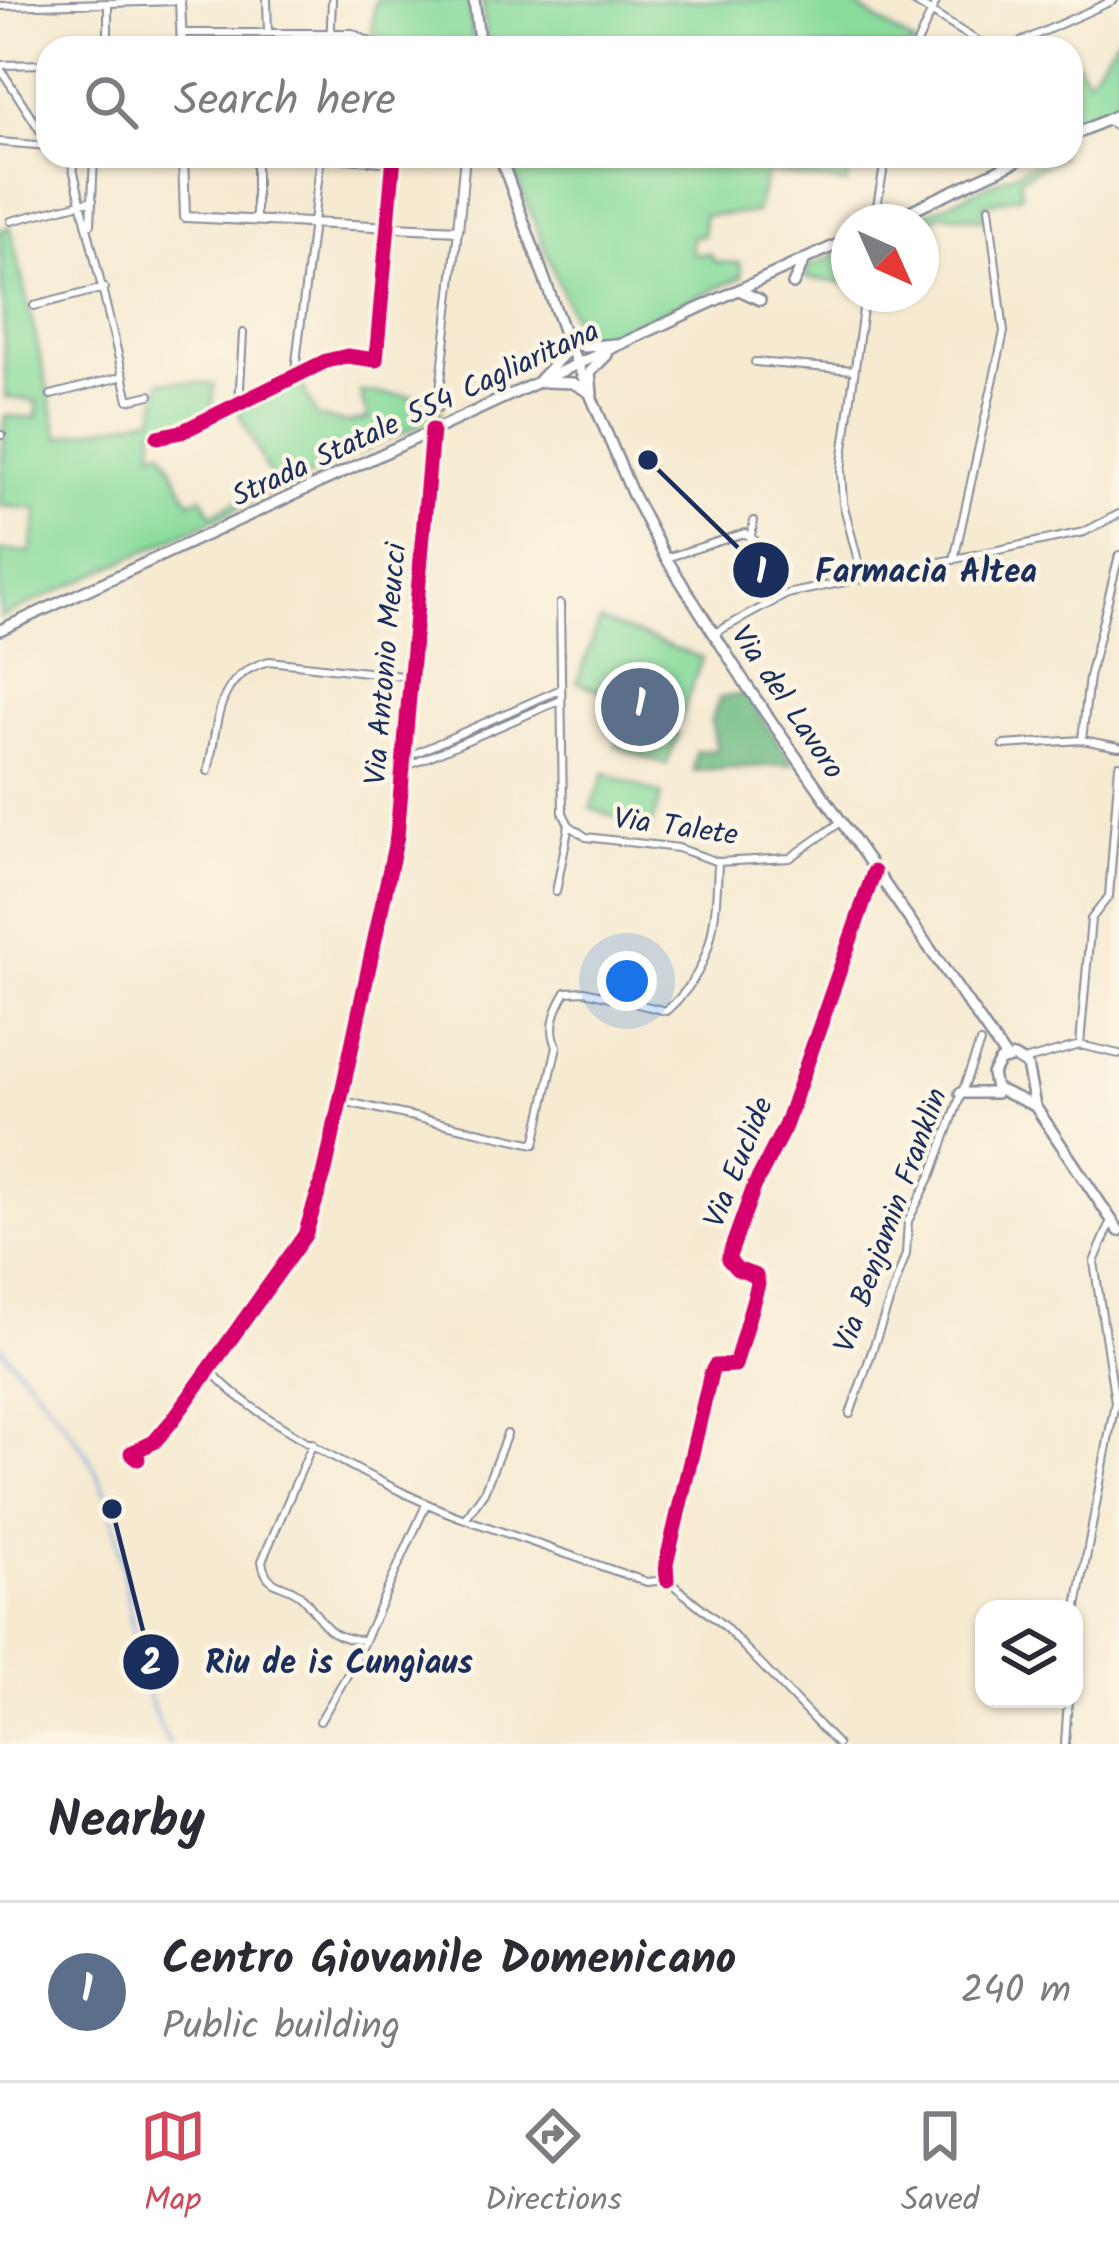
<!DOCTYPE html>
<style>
body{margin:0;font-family:Kalam,sans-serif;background:#f2f2f3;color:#2b2b33}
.controls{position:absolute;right:36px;bottom:36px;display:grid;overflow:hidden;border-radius:24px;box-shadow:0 3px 9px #0004}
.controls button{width:108px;height:108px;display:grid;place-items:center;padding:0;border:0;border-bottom:3px solid #e1e1e2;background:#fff;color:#2b2b33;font:60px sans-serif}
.compass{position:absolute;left:831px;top:204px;width:108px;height:108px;border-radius:50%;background:#fff;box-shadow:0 3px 9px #0004;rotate:135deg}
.you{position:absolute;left:627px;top:981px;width:42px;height:42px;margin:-30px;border:9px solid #fff;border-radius:50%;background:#1a73e8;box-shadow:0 0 0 18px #1a73e833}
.badge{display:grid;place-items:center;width:78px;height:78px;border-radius:50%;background:#d1495b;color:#fff;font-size:39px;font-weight:700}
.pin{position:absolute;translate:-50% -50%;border:6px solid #fff;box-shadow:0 3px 12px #0006}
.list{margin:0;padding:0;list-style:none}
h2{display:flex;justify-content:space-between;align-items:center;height:156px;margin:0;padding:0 48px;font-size:51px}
h2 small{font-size:39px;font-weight:400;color:#7c7c81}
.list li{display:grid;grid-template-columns:78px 1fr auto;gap:36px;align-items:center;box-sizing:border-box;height:180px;padding:0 48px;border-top:3px solid #e1e1e2}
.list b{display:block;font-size:45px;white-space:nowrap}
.list p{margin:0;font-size:39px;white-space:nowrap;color:#7c7c81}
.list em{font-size:39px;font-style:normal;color:#7c7c81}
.icon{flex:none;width:66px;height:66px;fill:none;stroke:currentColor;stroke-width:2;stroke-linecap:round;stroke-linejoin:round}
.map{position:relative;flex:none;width:1119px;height:1744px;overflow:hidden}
.search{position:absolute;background:#fff;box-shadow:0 3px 9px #0004;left:36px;right:36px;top:36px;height:132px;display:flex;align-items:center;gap:30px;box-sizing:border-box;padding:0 42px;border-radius:36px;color:#7c7c81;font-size:45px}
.sheet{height:336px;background:#fff}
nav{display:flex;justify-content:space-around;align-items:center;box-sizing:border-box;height:168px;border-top:3px solid #e1e1e2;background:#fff;font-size:33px;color:#7c7c81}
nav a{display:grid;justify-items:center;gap:6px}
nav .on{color:#d1495b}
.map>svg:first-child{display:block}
</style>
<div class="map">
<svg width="1119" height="1744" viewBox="0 0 1119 1744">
<rect width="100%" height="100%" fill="#fcf5e5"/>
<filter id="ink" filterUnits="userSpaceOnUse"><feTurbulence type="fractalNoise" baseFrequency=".00833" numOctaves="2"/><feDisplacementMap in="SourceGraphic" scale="24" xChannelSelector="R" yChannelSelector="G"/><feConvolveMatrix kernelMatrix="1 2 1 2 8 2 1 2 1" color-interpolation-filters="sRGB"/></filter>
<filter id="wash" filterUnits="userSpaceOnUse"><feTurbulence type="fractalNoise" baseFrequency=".004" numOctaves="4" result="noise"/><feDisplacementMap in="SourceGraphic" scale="48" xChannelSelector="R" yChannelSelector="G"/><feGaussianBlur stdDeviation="2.7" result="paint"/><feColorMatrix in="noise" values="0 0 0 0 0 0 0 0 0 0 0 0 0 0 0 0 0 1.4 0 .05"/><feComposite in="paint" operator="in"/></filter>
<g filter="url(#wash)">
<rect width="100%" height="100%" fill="#f6ead1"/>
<path fill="#8adc9d" stroke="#52867e" stroke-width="3" d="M375,0H468L474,48H403L372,34Z
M482,0H847L914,44L913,48H487Z
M1119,35V104L1071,126V64L1076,61L1088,79Z
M508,156H879L877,164L854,157L846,184L767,172L756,213L704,215L703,235L692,236V254H710L715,262L740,263L742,277L596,340L578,332Z
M1051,156H1063L1020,178L1021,195L984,205L985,219L943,214L921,224L908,222Z
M10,227L59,437L154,417L161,381L214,384L212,412L189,423L154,427L153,452L163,449L189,501L202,497L211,514L274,484L238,411L300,381L317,417L347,423L368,419L360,392L434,398L433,413L441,410V415L0,618V551L31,552L38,509L0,506L5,416L36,418L38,402L6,397L0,230Z
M849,249V284L806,278L808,267Z
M600,621L702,658L680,720L577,682Z
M628,717L678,735L666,765L616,746Z
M605,773L662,795L649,830L591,808Z"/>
<path fill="#6fbc84" stroke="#457671" stroke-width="3" d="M745,694L793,764L693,771L696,751L717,750L711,720L720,698Z"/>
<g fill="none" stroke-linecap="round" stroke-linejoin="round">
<path stroke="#74a4de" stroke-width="3" d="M0,1347C41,1396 97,1450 112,1513C131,1591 130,1673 169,1744"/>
</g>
</g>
<g filter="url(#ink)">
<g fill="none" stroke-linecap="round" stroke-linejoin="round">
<defs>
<path id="minor" d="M267,0L268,33
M911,0L989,48
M108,4V48
M0,6L180,1
M181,33H352L382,48
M330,48L332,0
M915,48L937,0
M1007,48L1114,0
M0,65L48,64
M0,68L48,143
M1105,120L1119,127
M0,142L48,146
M70,156L129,400L150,395
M321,157L394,163
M11,221L93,200
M256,221V156
M874,222L886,156
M91,224L94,156
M34,306L104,288
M755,362L854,370
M294,379L321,156
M51,395L124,376
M239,405L243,333
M438,408L458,230
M0,435H2
M158,437L181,432L326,361L347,356L376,360L394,156
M751,535L754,521
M666,558L745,533L766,549
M954,560L1004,332L989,207
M863,580L843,503L841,471L865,294
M713,634L787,594L1084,532L1119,514
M1082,740L1089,677L1119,555
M1003,745L1082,740L1119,747
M405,758L561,689
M405,767L561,700
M208,771C219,722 214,676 269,661L411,677
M569,825L586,837L678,848L718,862L790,858L841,822
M556,892L569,825L563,813L560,604
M1080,1045L1091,919L1109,896L1119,765
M1024,1061L1080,1045L1119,1054
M343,1101L535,1144L557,1046C548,1027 556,1009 566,992L585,991L666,1011C714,970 716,921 718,862
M211,1370C246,1417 407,1499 465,1519L484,1492L507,1434
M850,1414L906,1254L908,1221L932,1174L980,1043
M313,1443L262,1561C266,1591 287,1581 303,1598C323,1619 325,1640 364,1640
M138,1459L131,1453L154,1442L172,1421L305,1235L325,1171L397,836L432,434
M465,1519L647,1582L667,1580L724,1626L837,1744
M667,1580L666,1564L711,1373L715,1366L735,1365L758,1284L756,1276L737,1269L728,1259L754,1187L785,1126L874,872
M1074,1623L1115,1402L1094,1262L1112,1220
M320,1721L353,1665L426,1505
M1065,1744L1068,1699"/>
<path id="tertiary" d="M180,0L182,48
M183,156L185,217L458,230L465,156"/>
<path id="secondary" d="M474,0L480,48
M500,156L563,330L632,493L664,555L751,692L1006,1058
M960,1093H996
M1035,1106L995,1088L992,1074L1000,1061L1014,1057L1027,1065L1035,1106L1119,1231"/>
<path id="primary" d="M1071,136L1119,114
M886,222L1028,156
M793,284L805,259
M739,290L760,300
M563,330L584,347L615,344
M539,380L565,353L564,336
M544,382L573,383L592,394
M592,394L590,372L607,355
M0,630L849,239"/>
</defs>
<use href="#minor" stroke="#888c98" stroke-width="10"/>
<use href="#tertiary" stroke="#888c98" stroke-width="12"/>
<use href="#secondary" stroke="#888c98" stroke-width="14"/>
<use href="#primary" stroke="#888c98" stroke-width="14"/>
<use href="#minor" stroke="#fff" stroke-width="6"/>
<use href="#tertiary" stroke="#fff" stroke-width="8"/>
<use href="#secondary" stroke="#fff" stroke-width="9"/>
<use href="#primary" stroke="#fff" stroke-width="9"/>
<defs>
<path id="cycleway" d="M158,437L181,432L326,361L347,356L376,360L394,156
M138,1459L131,1453L154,1442L172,1421L305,1235L325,1171L397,836L432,430
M667,1580L666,1564L711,1373L715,1366L735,1365L758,1284L756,1276L737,1269L728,1259L754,1187L785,1126L874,872"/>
</defs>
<use href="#cycleway" stroke="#fcf5e5" stroke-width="22"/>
<use href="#cycleway" stroke="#d6006c" stroke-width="15"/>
</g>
</g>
<g text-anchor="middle" stroke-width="9" stroke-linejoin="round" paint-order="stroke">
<g font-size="30" fill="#1b2f5e" stroke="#fcf5e5">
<text transform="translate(415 413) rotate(-25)" y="10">Strada Statale 554 Cagliaritana</text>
<text transform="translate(385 664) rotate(-85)" y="10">Via Antonio Meucci</text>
<text transform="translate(788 702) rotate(56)" y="10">Via del Lavoro</text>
<text transform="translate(676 826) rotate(8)" y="10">Via Talete</text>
<text transform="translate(738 1162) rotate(-68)" y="10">Via Euclide</text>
<text transform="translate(890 1220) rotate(-70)" y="10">Via Benjamin Franklin</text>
</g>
</g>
<path fill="none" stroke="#1b2f5e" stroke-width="4.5" d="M648 460L761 570M112 1509L151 1662"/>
<g fill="#1b2f5e" stroke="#fcf5e5" stroke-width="4.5">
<circle cx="648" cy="460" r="12"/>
<circle cx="112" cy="1509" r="12"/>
<circle cx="761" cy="570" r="30"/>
<circle cx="151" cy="1662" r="30"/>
</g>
<g font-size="36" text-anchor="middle" font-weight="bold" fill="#fff">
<text x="761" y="583">1</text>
<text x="151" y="1674">2</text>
</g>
<g font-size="33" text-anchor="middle" font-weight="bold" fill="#1b2f5e" stroke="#fcf5e5" stroke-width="9" stroke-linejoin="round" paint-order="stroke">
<text x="926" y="582">Farmacia Altea</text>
<text x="339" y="1673">Riu de is Cungiaus</text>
</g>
</svg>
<div class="controls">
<button><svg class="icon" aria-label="layers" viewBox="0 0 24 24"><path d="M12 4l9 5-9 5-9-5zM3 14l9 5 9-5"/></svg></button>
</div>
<svg class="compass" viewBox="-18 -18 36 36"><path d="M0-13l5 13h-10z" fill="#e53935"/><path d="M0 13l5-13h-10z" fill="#7c7c81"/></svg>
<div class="you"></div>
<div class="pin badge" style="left:640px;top:707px;background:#5c6f8a">1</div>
<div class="search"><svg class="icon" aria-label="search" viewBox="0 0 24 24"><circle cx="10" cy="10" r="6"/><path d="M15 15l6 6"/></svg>Search here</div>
</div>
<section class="sheet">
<h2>Nearby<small></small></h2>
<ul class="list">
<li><span class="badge" style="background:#5c6f8a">1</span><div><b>Centro Giovanile Domenicano</b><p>Public building</p></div><em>240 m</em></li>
</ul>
</section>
<nav>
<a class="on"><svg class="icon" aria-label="map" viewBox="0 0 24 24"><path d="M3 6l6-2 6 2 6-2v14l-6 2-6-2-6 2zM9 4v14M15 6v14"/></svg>Map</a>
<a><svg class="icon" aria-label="directions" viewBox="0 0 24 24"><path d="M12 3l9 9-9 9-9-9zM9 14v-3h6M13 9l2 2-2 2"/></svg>Directions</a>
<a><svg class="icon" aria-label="saved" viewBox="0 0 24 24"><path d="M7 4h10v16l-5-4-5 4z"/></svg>Saved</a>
</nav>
